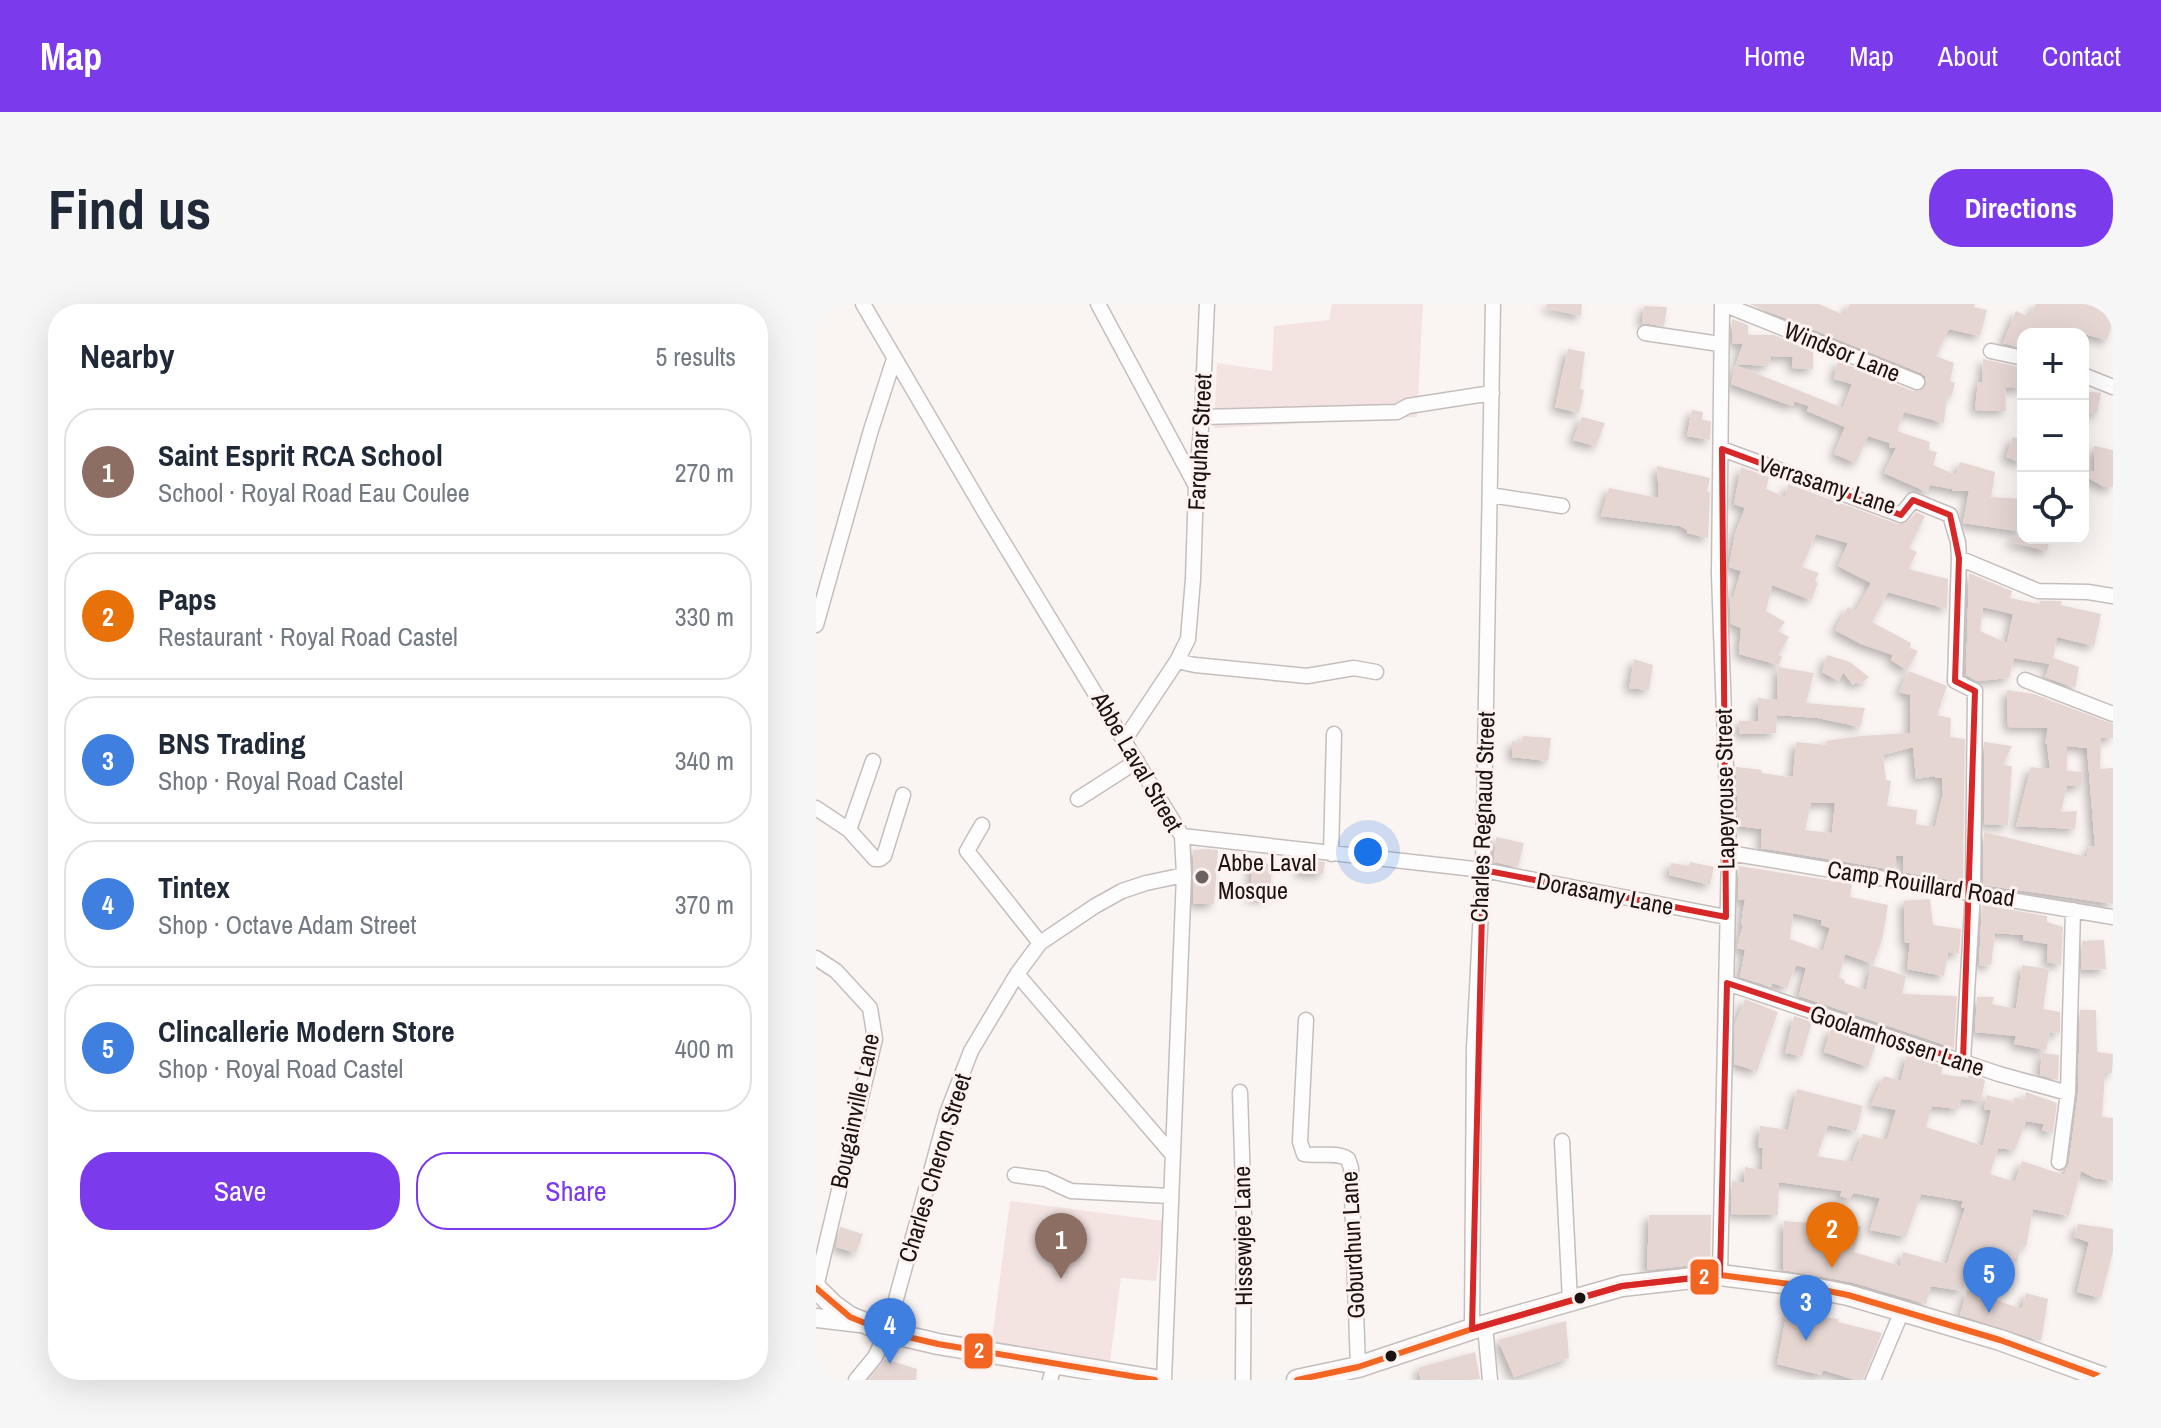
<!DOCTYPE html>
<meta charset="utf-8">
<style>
body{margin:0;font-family:"Archivo Narrow",sans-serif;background:#f6f6f7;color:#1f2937}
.controls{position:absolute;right:24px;top:24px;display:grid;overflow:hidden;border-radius:16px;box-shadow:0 8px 32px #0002}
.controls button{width:72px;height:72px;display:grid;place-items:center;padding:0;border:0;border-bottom:2px solid #e0e1e3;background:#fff;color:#1f2937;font:40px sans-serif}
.you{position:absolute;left:552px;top:548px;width:28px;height:28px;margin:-20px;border:6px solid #fff;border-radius:50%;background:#1a73e8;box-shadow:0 0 0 12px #1a73e833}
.badge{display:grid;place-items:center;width:52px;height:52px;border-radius:50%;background:#7c3aed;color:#fff;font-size:26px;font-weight:700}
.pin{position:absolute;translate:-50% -66px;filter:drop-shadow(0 2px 4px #0008)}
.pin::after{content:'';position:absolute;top:42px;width:28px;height:24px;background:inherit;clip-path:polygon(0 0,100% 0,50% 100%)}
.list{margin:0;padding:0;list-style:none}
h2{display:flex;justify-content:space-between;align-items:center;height:104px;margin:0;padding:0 32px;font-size:34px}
h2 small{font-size:26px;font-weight:400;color:#747a83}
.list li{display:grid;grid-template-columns:52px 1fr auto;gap:24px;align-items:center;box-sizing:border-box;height:128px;margin:0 16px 16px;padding:0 16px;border:2px solid #e0e1e3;border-radius:32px}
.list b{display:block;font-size:30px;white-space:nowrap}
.list p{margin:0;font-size:26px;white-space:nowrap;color:#747a83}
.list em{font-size:26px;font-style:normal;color:#747a83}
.actions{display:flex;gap:16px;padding:24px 32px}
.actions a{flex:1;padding:18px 0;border:2px solid #7c3aed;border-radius:32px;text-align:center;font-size:28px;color:#7c3aed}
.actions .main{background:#7c3aed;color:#fff}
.icon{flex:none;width:44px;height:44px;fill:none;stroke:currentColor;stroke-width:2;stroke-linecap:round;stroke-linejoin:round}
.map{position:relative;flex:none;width:1297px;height:1076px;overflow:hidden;border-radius:32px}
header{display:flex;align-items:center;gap:48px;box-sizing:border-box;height:112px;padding:0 40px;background:#7c3aed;color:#fff}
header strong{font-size:38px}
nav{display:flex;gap:44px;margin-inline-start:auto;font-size:28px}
.intro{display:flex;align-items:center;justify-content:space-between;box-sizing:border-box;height:192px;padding:0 48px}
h1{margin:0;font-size:56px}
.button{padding:20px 36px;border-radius:32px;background:#7c3aed;color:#fff;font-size:28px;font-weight:700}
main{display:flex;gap:48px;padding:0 48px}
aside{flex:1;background:#fff;border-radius:32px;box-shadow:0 8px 32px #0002}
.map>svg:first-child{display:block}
</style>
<header>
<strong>Map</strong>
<nav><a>Home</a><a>Map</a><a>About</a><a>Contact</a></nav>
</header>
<div class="intro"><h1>Find us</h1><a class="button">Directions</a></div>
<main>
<aside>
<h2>Nearby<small>5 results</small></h2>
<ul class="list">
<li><span class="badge" style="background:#8d6e63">1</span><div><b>Saint Esprit RCA School</b><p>School · Royal Road Eau Coulee</p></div><em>270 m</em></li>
<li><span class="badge" style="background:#e8710a">2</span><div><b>Paps</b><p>Restaurant · Royal Road Castel</p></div><em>330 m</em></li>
<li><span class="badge" style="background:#3f7fe0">3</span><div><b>BNS Trading</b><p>Shop · Royal Road Castel</p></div><em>340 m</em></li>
<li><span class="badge" style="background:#3f7fe0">4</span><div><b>Tintex</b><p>Shop · Octave Adam Street</p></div><em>370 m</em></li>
<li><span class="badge" style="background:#3f7fe0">5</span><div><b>Clincallerie Modern Store</b><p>Shop · Royal Road Castel</p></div><em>400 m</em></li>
</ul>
<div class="actions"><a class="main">Save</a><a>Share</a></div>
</aside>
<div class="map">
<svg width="1297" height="1076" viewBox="0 0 1297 1076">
<defs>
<filter id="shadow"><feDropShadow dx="-4.5" dy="4.5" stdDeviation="4" flood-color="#0004"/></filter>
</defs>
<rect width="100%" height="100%" fill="#faf4f2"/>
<path fill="#f3e4e1" d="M516,0H607L601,113L398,124L401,59L456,67L458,22L513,16Z
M194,897L348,917L340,977L305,974L294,1057L175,1043Z"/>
<path fill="#e5d6d2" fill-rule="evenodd" filter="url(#shadow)" d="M731,0H766L765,12L730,4Z
M934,0H1003L1028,11L1034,0H1159L1158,3L1171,6L1164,32L1133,25L1120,52L1138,59L1134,77L1139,79L1135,93L1131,91L1128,119L1088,108L1081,127L1114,138L1113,146L1121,148L1117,161L1140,171L1144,158L1179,168L1175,193L1207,195V228L1147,219L1153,187H1136V185L1114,181L1111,188L1068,169L1080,144L1073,143L1074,139L1052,132L1040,159L1018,150L1029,123L991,107L993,102L978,97L977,102L970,100L915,80L919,61L1027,104L1036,80L1018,75L1022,57L1097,87L1106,86L1110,81L1109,72L1105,69Z
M1220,0H1297V17L1291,36L1268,30H1207V44L1187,39L1200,7L1213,13Z
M828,2L851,3L848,22L826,19Z
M916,15L932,21V31H958L997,47V65L976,64L977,53L955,52L952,62L920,60L927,39L917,40Z
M752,45L769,48L764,85L768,86L763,109L739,103Z
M1167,55L1207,64V84L1189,83L1190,107L1159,106L1162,78H1166Z
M1267,87L1285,89L1281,110L1267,108Z
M876,106L887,108L886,116L895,117L894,136L871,132Z
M766,113L789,119L780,142L757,136Z
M1197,133L1207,137V159L1190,153Z
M1278,142L1297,146V183H1288L1267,171V167H1278Z
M841,162L894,174L891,187L894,189L892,234L871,229V226L864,222L785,212L793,184L843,194Z
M925,163L953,173L950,185L969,193L972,180L1082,220L1092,218L1100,208L1109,212L1093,244L1101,248L1092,265L1132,275L1131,305L1072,288L1056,318L1095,339L1094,344L1102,347L1091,366L1075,356L1077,351L1045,340L1019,326L1032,303L1040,307L1055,279L1022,262L1032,239L1000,230L986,263L1003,269L999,277L1002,279L995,296L956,281L950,307L969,318L962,327L973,333L962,351L966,352L963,361L923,350L925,324L915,320L914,292L917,294L925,267L913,263L919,230L929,204L918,200Z
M1195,234H1234L1231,247L1195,238Z
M1153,269L1196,287L1194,294L1223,300L1224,297H1246L1245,301L1285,310L1278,342L1241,333L1237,354L1263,363L1259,384L1229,373L1234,360L1198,354L1193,374L1161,377L1150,371ZM1167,303L1197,310L1191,339L1164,327Z
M1011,351L1034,358L1053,373L1045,380L1040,378L1037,381L1027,368L1023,377L1006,368Z
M818,355L837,361L833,386L813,384Z
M962,363L998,369L990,399L1049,404L1044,423L1002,414L961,411L960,429L923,430V417H942V394L961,396Z
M1093,367L1131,382L1121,411L1135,414L1134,433L1149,435L1147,578L1087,568V552H1080L1078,566L945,544L946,525L922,522L920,463L946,466L945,469L973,473L977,472L980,438L1011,441L1010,437L1045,432L1094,429V391L1083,388ZM1097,443L1100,475L1119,472V474H1126L1127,490L1119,523L1100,520L1101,506L1071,502L1075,477L1070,476L1067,451ZM995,499H1019L1016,529L989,526Z
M1191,386L1218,390L1297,420V434H1285L1284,465L1297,464V600L1167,581L1168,528L1271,553L1273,542L1279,543L1271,444L1251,442V467L1267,468L1265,482H1251L1245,508L1261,507L1259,525L1200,522L1215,463L1234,465L1231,440H1229L1232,424L1192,423Z
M707,432L735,434L732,457L696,453V437L704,439Z
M1168,438L1196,442L1187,461L1196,462L1192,521L1168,520Z
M680,533L708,539L702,563L678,558Z
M390,545L402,546L398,600H377V546Z
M436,554H450V560H456L454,594H435Z
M483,555L509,558L507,570L484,569Z
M874,558L898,563L894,581L853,571L855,559L873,562Z
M923,562L1036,580L1034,593L1072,601L1066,636L1057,660L1029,650L1023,673L1029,676L1028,679L1050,686L1055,661L1090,672L1086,690L1141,692L1138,744L983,692L990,664L980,661L971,684L956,679L955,683L924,673L929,646L921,644L927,621L925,620L929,595L922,596ZM977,609L1005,616V621L1014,624L1007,647L974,635Z
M1114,595L1117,621L1145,625L1143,650L1132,648L1128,672L1091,665L1094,639H1089L1088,597Z
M1166,601L1231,612V618L1247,623L1245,661L1231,658L1232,640L1207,636V631L1179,629L1175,661L1163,662Z
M1288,636L1290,665L1265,666L1266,637Z
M1206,661L1233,665L1227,705L1244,708V729L1234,728L1230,746L1198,740L1200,732L1159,728L1161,693H1178L1176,700L1200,705Z
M929,695L962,708L941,767L918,760L919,720Z
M1264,706H1280L1281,748L1297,750L1296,769H1289L1286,813L1297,814V877L1279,874L1265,867L1253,912L1217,905L1210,943L1205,942L1201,959L1191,955L1188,966L1156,957L1146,987L1115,982L1110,1000L1035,978L967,966L968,917L996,919V921L1045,922L1038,948L1084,962L1087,948L1131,960L1149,904L1145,903L1147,897L1105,890L1090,933L1054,926L1064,894L1037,889L1034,895L1024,892L1026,887L963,878L962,911L915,910L916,877L928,879L929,863L946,866L947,844L942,843L944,822L972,826L981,785L1047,802L1040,827L1012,821L1001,852L1036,858L1047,830L1071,836L1080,806L1055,801L1068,772L1085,777L1091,750L1127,762L1125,770L1152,774L1153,770L1169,776L1165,797L1145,795L1142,805L1116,802L1110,823L1167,842L1175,806L1168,805L1171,791L1198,798V794L1209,795L1210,788L1241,799L1237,829L1226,826L1228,820L1210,817L1199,846L1182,844L1174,870L1199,878L1206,857L1248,871L1253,859L1262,790Z
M978,712L996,718L986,752L969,749Z
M1015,724L1060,739L1052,763L1008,748Z
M1226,749L1243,751L1242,776L1224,771Z
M833,911H895L894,959L831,966Z
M1262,920L1297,925V947L1285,994L1261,988L1273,938L1258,933Z
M24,923L47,930L40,949L20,943Z
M1151,986L1206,1005L1210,989L1232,995L1225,1037L1144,1011Z
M971,1008L1023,1015L1022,1018L1066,1029L1047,1076H1039L1007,1066L1005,1071L961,1060Z
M750,1017L753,1054L698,1073L682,1036Z
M659,1048L664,1075L605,1076L602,1064Z
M69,1055L101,1065L100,1076H53Z"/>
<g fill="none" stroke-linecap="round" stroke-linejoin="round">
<defs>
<path id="minor" d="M47,0L170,210L366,532L368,571L348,1076
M282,0L380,182
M907,0L1101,78
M829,29L904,40
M1175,47L1207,54
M1267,71L1297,83
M386,113L581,108L592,102L676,89
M906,145L1085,211L1097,196L1134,211L1142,238L1143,254L1139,377L1159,387L1157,588L1147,757
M674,191L746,202
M1143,254L1222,287L1272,288L1297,292
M0,321L55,126L78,55
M361,357L379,361L491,372L538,364L560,368
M1209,376L1297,410
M309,435L361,357L372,335L377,275L380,182L386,113L391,0
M262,495L321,457
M0,504L33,526L59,555H64L68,552L87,491
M166,521L151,547L224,639
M33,526L57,457
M366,532L667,566L910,613
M913,549L1297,613
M515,550L518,430
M0,654L20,667L54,704L59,735L0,983
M201,670L356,850
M911,679L1183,770L1252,789
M490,716L484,838L488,850C503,853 520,847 532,855L535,864L542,1063
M424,788L428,914L427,1076
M746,837L754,997
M1243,858L1252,789L1257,606
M199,871L229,875L255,887L354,892
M904,971L913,549L903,271L906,0
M669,1022L674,1076
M656,1025L658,745L667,566L677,0
M40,1076L59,1053L71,1028L131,809L155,747L201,670L224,639L279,602L306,587L330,579L368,571
M234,1076L239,1059
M1057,1076L1086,1007"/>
<path id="secondary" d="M0,1014L44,1019"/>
<path id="primary" d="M0,984L16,1000L34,1013L71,1028L122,1040L339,1076
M481,1076L542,1063L656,1025L806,982L904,971L982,981L1032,991L1184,1036L1294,1076"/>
</defs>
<use href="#minor" stroke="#c6bebd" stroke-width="17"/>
<use href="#secondary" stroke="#c6bebd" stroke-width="21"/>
<use href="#primary" stroke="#c6bebd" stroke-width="23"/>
<use href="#minor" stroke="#fefdfd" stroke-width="14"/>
<use href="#secondary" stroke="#fefdfd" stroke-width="18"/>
<use href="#primary" stroke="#fefdfd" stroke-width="20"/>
<defs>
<path id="bus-1" d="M0,984L34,1013L71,1028L122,1040L339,1076
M481,1076L542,1063L656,1025L806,982L904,971L982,981L1032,991L1184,1036L1294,1076"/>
</defs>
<use href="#bus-1" stroke="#fdf2ef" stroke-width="12"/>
<use href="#bus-1" stroke="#f26522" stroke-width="6"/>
</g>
<path fill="none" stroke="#d62828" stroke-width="6" stroke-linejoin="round" d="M906,145L1085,211L1097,196L1134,211L1143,254L1139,377L1159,387L1147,757L911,679L904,971L806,982L656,1025L667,566L910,613Z"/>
<circle fill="#6a6260" stroke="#fdf2ef" stroke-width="3" cx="386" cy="573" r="8"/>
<g fill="#1d1412" stroke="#fdf2ef" stroke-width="3">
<circle cx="764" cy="994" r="7"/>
<circle cx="575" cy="1052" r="7"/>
</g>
<g text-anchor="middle" stroke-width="6" stroke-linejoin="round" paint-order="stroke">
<g font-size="24" fill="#1d1412" stroke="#fdf2ef">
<text transform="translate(1026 48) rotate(22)" y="8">Windsor Lane</text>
<text transform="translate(384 138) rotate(-87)" y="8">Farquhar Street</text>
<text transform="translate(1011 181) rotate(18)" y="8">Verrasamy Lane</text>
<text transform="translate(321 458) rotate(60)" y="8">Abbe Laval Street</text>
<text transform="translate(909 485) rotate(-91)" y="8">Lapeyrouse Street</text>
<text transform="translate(667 513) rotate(-88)" y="8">Charles Regnaud Street</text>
<text transform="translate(1105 580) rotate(9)" y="8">Camp Rouillard Road</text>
<text transform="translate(789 590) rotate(11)" y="8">Dorasamy Lane</text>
<text transform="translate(1081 737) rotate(18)" y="8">Goolamhossen Lane</text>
<text transform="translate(39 807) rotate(-78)" y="8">Bougainville Lane</text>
<text transform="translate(119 864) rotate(-73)" y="8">Charles Cheron Street</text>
<text transform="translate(427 932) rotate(-91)" y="8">Hissewjee Lane</text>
<text transform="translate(537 941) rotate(-93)" y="8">Goburdhun Lane</text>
</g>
<g font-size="24" fill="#1d1412" stroke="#fdf2ef" text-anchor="start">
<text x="402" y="567">Abbe Laval<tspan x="402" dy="28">Mosque</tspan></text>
</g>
</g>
<g stroke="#fdf2ef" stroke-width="3">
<rect x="873" y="954" width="31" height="38" rx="8" fill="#f26522"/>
<rect x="147" y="1028" width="31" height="38" rx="8" fill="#f26522"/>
</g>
<g font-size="22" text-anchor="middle" font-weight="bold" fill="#fff">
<text x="888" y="980">2</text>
<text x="163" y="1054">2</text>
</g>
</svg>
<div class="controls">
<button>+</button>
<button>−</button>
<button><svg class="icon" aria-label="locate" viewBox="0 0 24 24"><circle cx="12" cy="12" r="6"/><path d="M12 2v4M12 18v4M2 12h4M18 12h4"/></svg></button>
</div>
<div class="you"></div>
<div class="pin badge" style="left:245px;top:975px;background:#8d6e63">1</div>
<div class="pin badge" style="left:1016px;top:964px;background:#e8710a">2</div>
<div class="pin badge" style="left:990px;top:1037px;background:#3f7fe0">3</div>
<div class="pin badge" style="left:74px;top:1060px;background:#3f7fe0">4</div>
<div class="pin badge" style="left:1173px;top:1009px;background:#3f7fe0">5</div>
</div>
</main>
